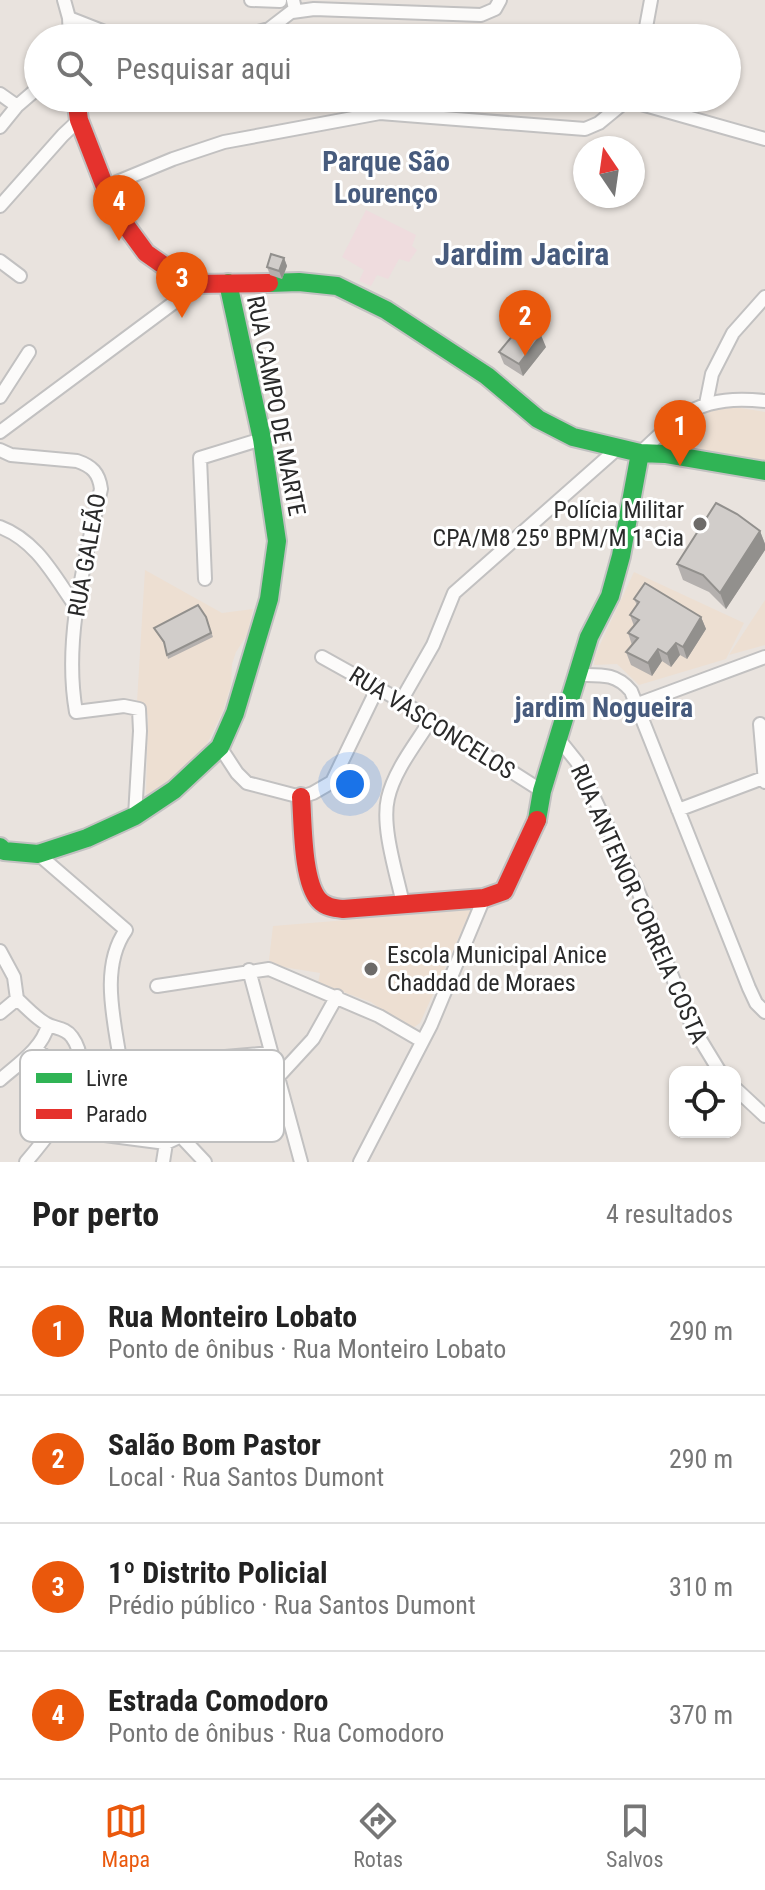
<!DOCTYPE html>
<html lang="pt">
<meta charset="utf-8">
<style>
body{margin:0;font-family:"Roboto Condensed",sans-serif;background:#f2f2f2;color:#222}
.controls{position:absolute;right:24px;bottom:24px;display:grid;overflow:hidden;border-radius:16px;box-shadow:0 2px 6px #0004}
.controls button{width:72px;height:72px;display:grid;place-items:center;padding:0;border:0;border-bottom:2px solid #e0e0e0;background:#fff;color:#222;font:40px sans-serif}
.compass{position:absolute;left:573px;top:136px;width:72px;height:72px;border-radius:50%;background:#fff;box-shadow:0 2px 6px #0004;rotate:347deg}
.you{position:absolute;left:350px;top:784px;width:28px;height:28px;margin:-20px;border:6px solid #fff;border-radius:50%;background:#1a73e8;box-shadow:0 0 0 12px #1a73e833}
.badge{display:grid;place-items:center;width:52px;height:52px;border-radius:50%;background:#ea580c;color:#fff;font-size:26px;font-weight:700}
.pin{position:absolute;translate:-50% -66px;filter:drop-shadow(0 2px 4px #0008)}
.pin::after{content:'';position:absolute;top:42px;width:28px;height:24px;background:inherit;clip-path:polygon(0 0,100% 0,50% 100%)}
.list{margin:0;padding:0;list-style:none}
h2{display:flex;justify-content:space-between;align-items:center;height:104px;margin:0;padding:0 32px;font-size:34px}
h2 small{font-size:26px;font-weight:400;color:#767676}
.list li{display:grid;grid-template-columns:52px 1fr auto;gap:24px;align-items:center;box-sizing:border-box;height:128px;padding:0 32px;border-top:2px solid #e0e0e0}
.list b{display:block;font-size:30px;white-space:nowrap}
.list p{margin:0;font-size:26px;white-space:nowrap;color:#767676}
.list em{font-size:26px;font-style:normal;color:#767676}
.icon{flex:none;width:44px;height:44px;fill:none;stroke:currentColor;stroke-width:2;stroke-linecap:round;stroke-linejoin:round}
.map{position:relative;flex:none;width:765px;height:1162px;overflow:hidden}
.search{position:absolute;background:#fff;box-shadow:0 2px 6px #0004;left:24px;right:24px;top:24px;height:88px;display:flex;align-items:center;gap:20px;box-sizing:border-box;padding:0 28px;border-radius:44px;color:#767676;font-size:30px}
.sheet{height:616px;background:#fff}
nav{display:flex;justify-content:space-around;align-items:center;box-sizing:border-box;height:112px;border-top:2px solid #e0e0e0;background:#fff;font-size:22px;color:#767676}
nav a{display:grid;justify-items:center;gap:4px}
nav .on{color:#ea580c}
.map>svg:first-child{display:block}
</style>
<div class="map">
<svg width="765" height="1162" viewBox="0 0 765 1162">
<rect width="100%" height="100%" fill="#e9e3de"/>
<path fill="#eddfd2" d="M734,407L765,412V461L699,450L704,411Z
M145,570L222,613L253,609L247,635L236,652L232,664L231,685L223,711L206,746L182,775L153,792L146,794L148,717L146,710L137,702Z
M634,572L744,623L726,659L639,685L617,664L594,665L595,655Z
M765,600V645L729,655Z
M471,910L420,1023L413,1028L397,1021L371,1002L318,983L320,973L277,966L269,960L273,926Z"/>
<path fill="#efdcde" d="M366,210L416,235L412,246L417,250L409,262L399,259L388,279L377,275L371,286L359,281L364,270L342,257Z"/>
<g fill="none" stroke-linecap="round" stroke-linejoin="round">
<defs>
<path id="street" d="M64,0L69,18L70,38
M251,0L280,1
M292,12L314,9L481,15L495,9L500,0
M69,18L120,38
M235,38L269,29L295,9L293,0
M644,38L651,0
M0,94L17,106
M627,100L765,139
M399,110L462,98
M0,127L17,106L38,88
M105,187L173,159L224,142L380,113L585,129L599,123L627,100
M0,206L63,135L79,120
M0,261L20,276
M0,397L29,352
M706,404L712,374L733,333L765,297
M0,432L176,301L190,284
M0,450L11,455L77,461C92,466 99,473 101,489C85,561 63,638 76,712L124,706L139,709L140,731L135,816
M640,453C684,411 702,395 765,401
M0,527C37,541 54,576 76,607
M205,579L200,458L262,439
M322,657L401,701L542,791
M578,675C601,675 616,673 631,691L749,988L756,1003L765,1012
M401,701L433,645L454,593L618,448
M638,704L765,657
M760,724L765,782
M557,737L577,762L636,886L692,1026L720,1072
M220,747L237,773L247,783L301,797L313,793L332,782L377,689
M678,810L763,778
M38,854L126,930C99,968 115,1023 121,1066L125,1077L205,1162
M403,904C397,875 381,827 388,798C394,771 415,745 430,721
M0,951L14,977L17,999C26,1007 35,1017 45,1023C54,1029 65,1027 72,1037C100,1075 49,1135 26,1162
M249,970L301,1162
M157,986L269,969L379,1016L422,1041
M0,1013L17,999
M35,1049L77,1079
M121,1066L271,1053
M278,1077L313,1039L337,996
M0,1080C18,1064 42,1049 48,1025
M735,1088L765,1116
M97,1134L166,1143L181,1136
M163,1162L166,1143
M360,1162L431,1025L484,898"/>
<path id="fast" d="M269,283L299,282L337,286L386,310L487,376L538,419L573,437L640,453L665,454L765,471
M537,820L542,791L589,637L610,596L621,556L640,453
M0,847L4,851L38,854L87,838L135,816L174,790L220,747L235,713L269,599L277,541L262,439L228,283"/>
<path id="jam" d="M76,98L79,120L105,187L124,223L146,253L190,284L269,283
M301,797C303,822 302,881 319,900C325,907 334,908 343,909L484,898L504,891L537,820"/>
</defs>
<use href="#street" stroke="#c2c1c1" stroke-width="16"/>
<use href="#fast" stroke="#c2c1c1" stroke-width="22"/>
<use href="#jam" stroke="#c2c1c1" stroke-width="22"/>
<use href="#street" stroke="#fcfbfa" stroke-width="12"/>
<use href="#fast" stroke="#30b455" stroke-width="18"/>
<use href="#jam" stroke="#e5322d" stroke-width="18"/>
</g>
<path fill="#b4b0ae" d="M284,258L287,266L282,279L270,275L267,267Z
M546,347L523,376L504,364L499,352Z
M760,531L765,544V550L726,609L709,592L683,580L677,564Z
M634,599L701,617L706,629L687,659L680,655L671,667L662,661L652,676L631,665L626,652L632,645L628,633L634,626L630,615L637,605Z
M206,617L213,637L168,659L164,644L154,628Z"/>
<path fill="#92908d" d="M284,258L287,266L282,279L279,271Z
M541,335L546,347L523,376L519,364Z
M760,531L765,544V550L726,609L720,593Z
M701,617L706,629L687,659L683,647Z
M676,643L680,655L671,667L667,654Z
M658,649L662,661L652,676L648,663Z"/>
<path fill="#d1cdca" stroke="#92908d" stroke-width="2" d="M271,254L284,258L279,271L267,267Z
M523,323L541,335L519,364L499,352Z
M716,503L737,514L760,531L720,593L703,575L677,564Z
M645,583L701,617L683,647L676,643L667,654L658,649L648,663L626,652L638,638L628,633L639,620L630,615L639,602L634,599Z
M198,605L206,617L211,633L167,655L164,642L154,628Z"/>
<g fill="#6d6b69" stroke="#fff" stroke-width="3">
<circle cx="700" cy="524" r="8"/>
<circle cx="371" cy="969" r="8"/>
</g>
<g text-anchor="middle" stroke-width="6" stroke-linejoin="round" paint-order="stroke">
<g font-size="24" fill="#2a2a2a" stroke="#fff">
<text transform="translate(276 406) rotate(79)" y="8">RUA CAMPO DE MARTE</text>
<text transform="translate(87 555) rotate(-80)" y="8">RUA GALEÃO</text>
<text transform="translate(432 723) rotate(32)" y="8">RUA VASCONCELOS</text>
<text transform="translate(639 904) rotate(66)" y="8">RUA ANTENOR CORREIA COSTA</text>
</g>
<g font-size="24" fill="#2a2a2a" stroke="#fff" text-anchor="end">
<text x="684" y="518">Polícia Militar<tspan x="684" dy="28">CPA/M8 25º BPM/M 1ªCia</tspan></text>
<text x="387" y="963" text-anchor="start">Escola Municipal Anice<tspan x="387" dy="28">Chaddad de Moraes</tspan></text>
</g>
<g font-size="28" font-weight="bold" fill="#475b7d" stroke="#fff">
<text x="386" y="171">Parque São<tspan x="386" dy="32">Lourenço</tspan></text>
<text x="604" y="717">jardim Nogueira</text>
</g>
<g font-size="32" font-weight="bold" fill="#475b7d" stroke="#fff">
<text x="522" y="265">Jardim Jacira</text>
</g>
</g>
<rect x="20" y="1050" width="264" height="92" rx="12" fill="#fff" stroke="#bfbfbf" stroke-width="2"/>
<rect x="36" y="1073" width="36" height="10" fill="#30b455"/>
<rect x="36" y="1109" width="36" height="10" fill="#e5322d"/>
<g font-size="22" fill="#2a2a2a">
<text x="86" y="1086">Livre</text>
<text x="86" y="1122">Parado</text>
</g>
</svg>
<div class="controls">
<button><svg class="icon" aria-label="locate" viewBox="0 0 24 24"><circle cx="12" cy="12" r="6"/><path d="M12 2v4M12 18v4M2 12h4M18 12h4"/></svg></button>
</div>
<svg class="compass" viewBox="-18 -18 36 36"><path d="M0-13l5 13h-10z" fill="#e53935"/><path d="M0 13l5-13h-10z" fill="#767676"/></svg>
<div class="you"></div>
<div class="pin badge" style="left:680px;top:466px">1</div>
<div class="pin badge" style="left:525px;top:356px">2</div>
<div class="pin badge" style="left:182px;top:318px">3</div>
<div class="pin badge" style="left:119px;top:241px">4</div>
<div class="search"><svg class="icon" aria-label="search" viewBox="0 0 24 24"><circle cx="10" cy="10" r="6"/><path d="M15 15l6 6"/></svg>Pesquisar aqui</div>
</div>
<section class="sheet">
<h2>Por perto<small>4 resultados</small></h2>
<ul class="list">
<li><span class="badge">1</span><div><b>Rua Monteiro Lobato</b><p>Ponto de ônibus · Rua Monteiro Lobato</p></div><em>290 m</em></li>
<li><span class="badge">2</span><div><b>Salão Bom Pastor</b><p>Local · Rua Santos Dumont</p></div><em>290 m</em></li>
<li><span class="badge">3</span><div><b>1º Distrito Policial</b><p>Prédio público · Rua Santos Dumont</p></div><em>310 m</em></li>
<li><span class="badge">4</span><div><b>Estrada Comodoro</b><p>Ponto de ônibus · Rua Comodoro</p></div><em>370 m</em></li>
</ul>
</section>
<nav>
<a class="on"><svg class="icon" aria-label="map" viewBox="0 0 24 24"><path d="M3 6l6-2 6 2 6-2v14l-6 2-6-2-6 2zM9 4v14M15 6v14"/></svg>Mapa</a>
<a><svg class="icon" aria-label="directions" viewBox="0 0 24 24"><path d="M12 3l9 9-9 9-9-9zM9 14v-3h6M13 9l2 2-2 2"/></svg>Rotas</a>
<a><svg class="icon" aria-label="saved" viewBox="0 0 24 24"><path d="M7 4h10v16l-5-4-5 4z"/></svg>Salvos</a>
</nav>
